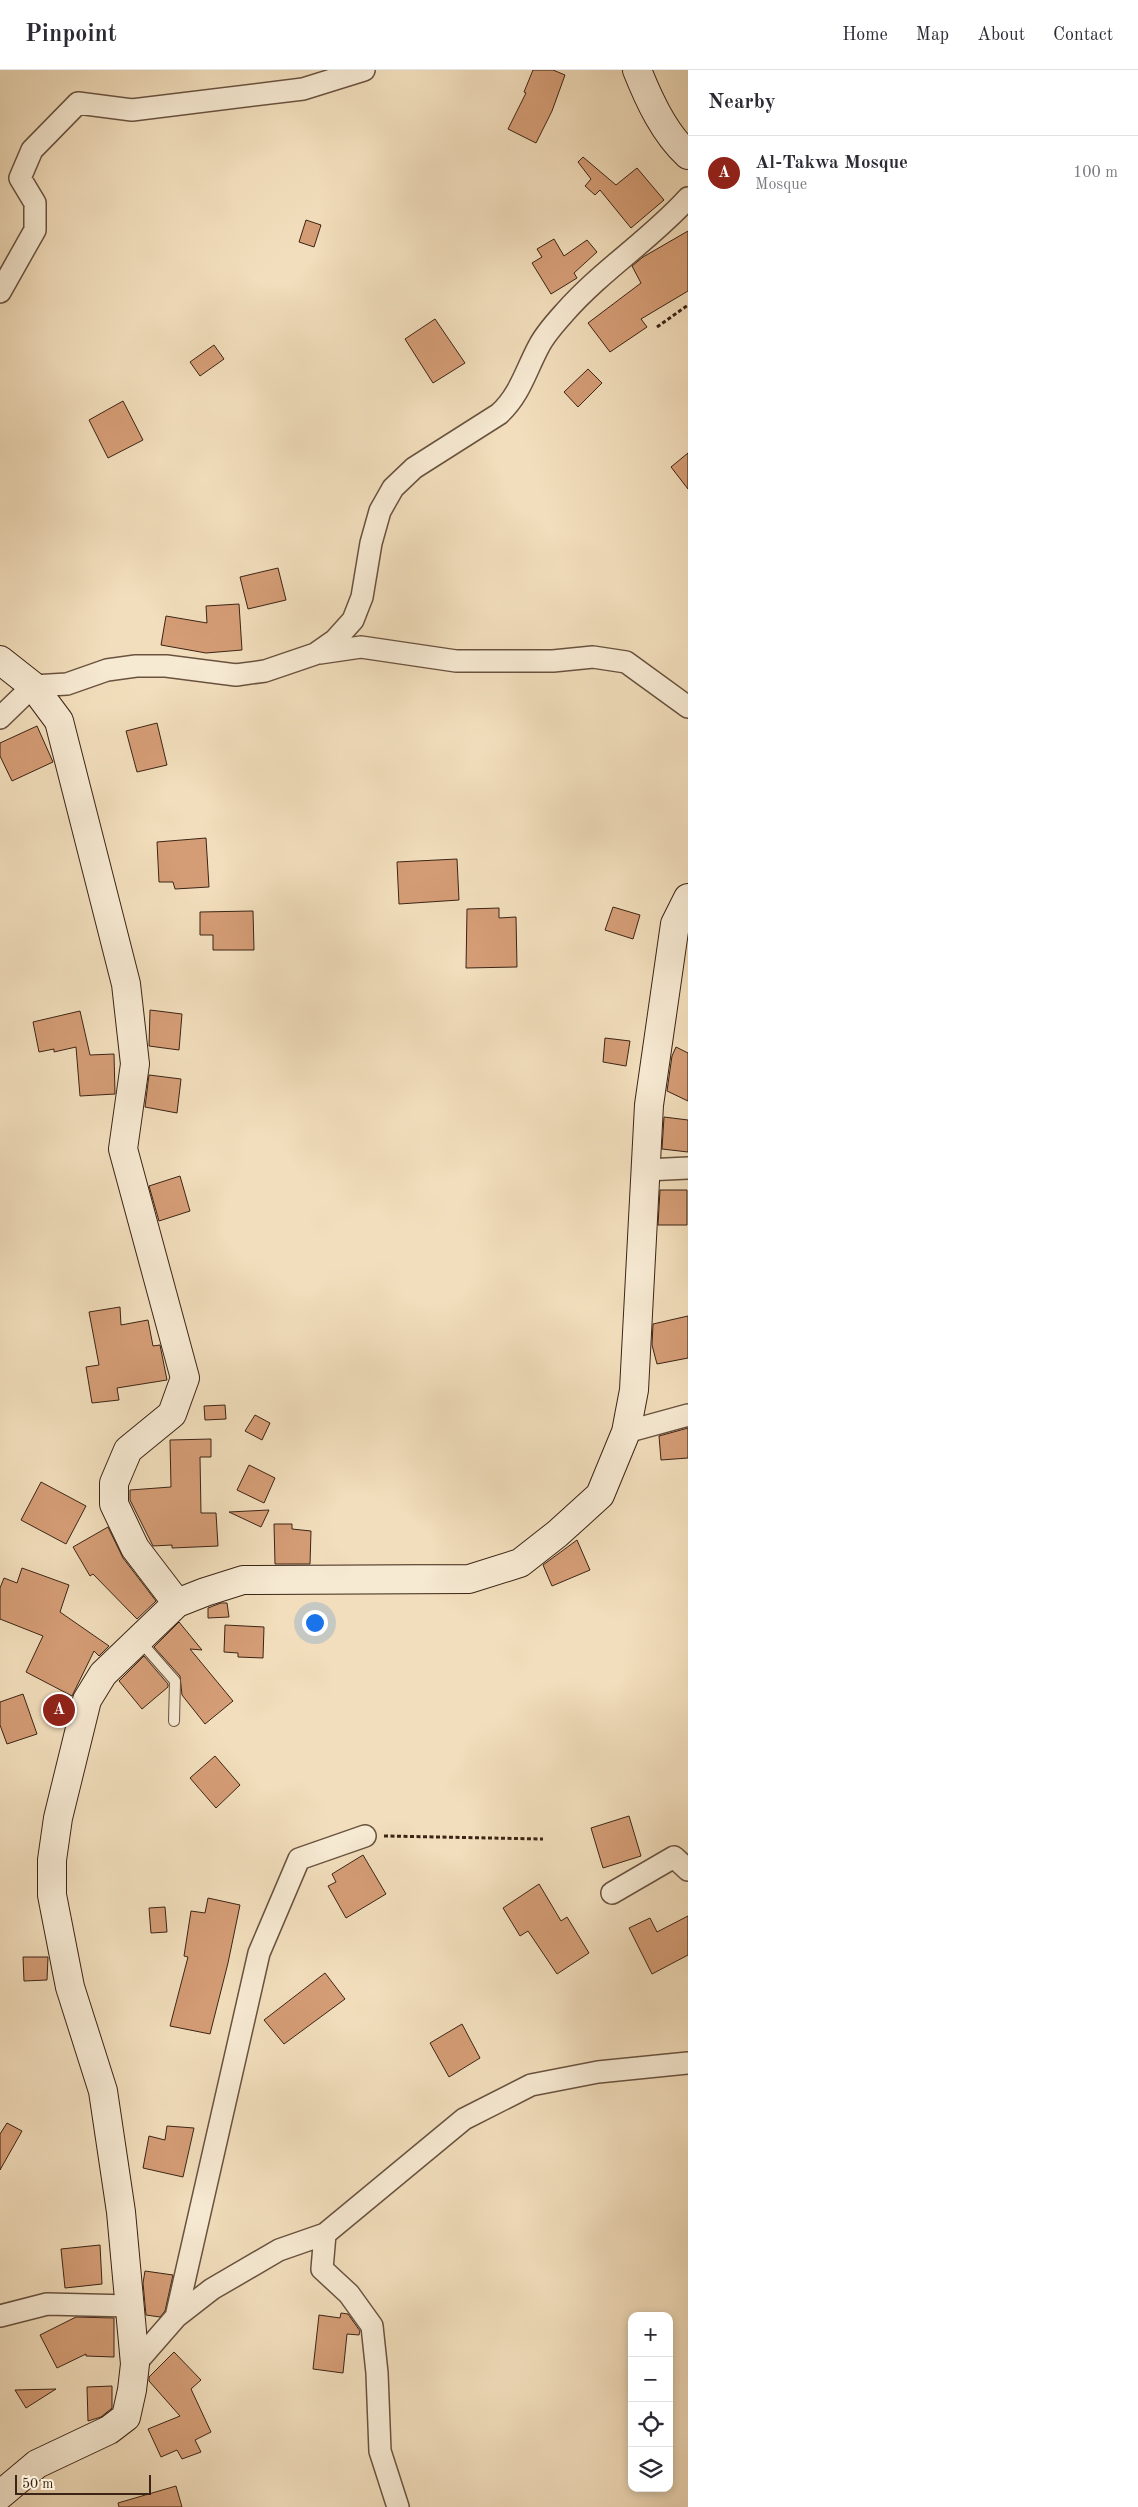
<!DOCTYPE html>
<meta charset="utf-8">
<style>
body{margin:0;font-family:"Old Standard TT",serif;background:#f7f7f7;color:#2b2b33}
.controls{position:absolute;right:15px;bottom:15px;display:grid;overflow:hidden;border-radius:10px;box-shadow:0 2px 8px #0003}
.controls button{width:45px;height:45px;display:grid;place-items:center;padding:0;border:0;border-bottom:1px solid #e1e1e2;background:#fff;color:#2b2b33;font:25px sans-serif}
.scale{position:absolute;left:15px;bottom:12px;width:136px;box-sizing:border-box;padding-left:5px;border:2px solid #3b2415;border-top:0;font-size:14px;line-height:18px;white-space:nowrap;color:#3b2415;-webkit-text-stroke:4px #f7ead3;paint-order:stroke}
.you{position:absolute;left:314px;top:1552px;width:18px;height:18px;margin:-12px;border:4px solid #fff;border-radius:50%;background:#1a73e8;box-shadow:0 0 0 8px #1a73e833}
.badge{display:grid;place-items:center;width:32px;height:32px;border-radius:50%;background:#8f2418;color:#fff;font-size:16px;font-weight:700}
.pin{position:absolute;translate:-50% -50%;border:2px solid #fff;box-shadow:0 1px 5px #0006}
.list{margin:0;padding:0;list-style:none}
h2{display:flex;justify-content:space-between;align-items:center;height:65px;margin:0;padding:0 20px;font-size:21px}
h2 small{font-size:16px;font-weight:400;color:#7c7c81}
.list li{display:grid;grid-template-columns:32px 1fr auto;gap:15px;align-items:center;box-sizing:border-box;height:75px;padding:0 20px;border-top:1px solid #e1e1e2}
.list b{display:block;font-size:19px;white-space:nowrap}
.list p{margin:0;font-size:16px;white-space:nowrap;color:#7c7c81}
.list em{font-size:16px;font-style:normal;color:#7c7c81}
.icon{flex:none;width:28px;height:28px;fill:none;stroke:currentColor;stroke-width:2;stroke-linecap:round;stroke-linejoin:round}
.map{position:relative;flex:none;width:688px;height:2437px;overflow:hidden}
header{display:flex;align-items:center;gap:30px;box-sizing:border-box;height:70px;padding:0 25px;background:#fff;border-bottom:1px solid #e1e1e2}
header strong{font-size:24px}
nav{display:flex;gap:28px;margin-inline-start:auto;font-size:18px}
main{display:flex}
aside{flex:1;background:#fff}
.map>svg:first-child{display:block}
</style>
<header>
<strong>Pinpoint</strong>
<nav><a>Home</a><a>Map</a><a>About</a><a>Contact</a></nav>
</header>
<main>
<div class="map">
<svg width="688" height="2437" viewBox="0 0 688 2437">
<rect width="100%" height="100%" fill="#f2debc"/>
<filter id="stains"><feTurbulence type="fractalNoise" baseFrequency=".004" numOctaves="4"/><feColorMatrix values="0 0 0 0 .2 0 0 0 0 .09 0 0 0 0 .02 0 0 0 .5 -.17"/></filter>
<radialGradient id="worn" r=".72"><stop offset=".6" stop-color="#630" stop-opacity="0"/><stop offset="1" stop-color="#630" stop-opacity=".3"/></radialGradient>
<path fill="#d59d76" stroke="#3b2415" d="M533,0H553L565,5L552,41L536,73L508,59L526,23L524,22Z
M583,87L616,115L637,98L664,130L631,158L600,120L595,125L585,116L591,109L578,92Z
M306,150L321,155L314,177L299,172Z
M688,161V221L641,249L647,257L610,282L588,253L641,213L632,196L643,187Z
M554,169L564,186L587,170L597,182L574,203L577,208L551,224L532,193L542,187L537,179Z
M435,249L465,293L433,313L405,269Z
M214,275L224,289L200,306L190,292Z
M588,299L602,313L578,337L564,322Z
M123,331L143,370L108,388L89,350Z
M688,383V419L671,397Z
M278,498L286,530L248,539L240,507Z
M239,534L242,580L206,583L161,575L166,546L207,553L206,536Z
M157,653L167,695L137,702L126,661Z
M37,656L53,692L12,711L0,686V673Z
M206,768L209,817L175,819L173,812H159L157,772Z
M457,789L459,830L399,834L397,792Z
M613,837L640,845L633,869L605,860Z
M499,838V848L516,847L517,897L466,898L467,839Z
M253,841L254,880H213V865H200V842Z
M150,940L182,944L179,980L149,976Z
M80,941L90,985L114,984L115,1024L80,1026L76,977L54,982V979L39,982L33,952Z
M605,968L630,971L626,996L603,992Z
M676,977L688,983V1031L667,1021L672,986Z
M149,1005L181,1009L177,1043L145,1037Z
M664,1047L688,1050V1082L662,1079Z
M180,1106L190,1141L159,1151L149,1116Z
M660,1120H687V1155H658Z
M120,1237L121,1255L148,1250L153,1276L160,1275L167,1310L117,1318L119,1330L92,1333L86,1297L99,1295L89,1242Z
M688,1246V1288L657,1294L652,1275L653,1254Z
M225,1335L226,1349L205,1350L204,1336Z
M255,1345L270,1353L262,1370L245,1361Z
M688,1358V1388L661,1390L659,1366Z
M211,1369V1387H200L201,1443H216L218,1476L172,1478V1475L153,1476L130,1430V1420L171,1417L170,1370Z
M249,1395L275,1408L264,1433L237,1420Z
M41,1412L86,1436L66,1474L21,1450Z
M269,1440L261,1457L229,1442Z
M274,1454H292V1459L311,1461L310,1494H275Z
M108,1457L123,1488L156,1531L137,1549L93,1504L90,1506L73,1477Z
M577,1470L590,1500L552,1516L543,1495Z
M22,1498L69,1515L60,1542L109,1576L99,1586L94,1581L72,1626L26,1602L43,1566L0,1549V1518L4,1508L17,1513Z
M221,1533H227L229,1547L208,1548V1538Z
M179,1552L202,1580L190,1579L233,1631L205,1654L182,1625L180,1606L154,1577Z
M225,1555L264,1557L263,1588L238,1587V1583L224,1582Z
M144,1586L168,1614V1617L142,1639L119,1611Z
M23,1624L37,1664L7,1674L0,1655V1632Z
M215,1686L240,1715L216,1738L190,1708Z
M629,1746L641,1786L603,1798L591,1758Z
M363,1785L386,1824L346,1848L328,1816L336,1812L332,1804Z
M539,1814L561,1851L567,1847L589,1883L557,1904L528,1861L520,1866L503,1838Z
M208,1828L240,1835L228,1893L210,1964L170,1956L188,1887L184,1886L191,1841L205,1843Z
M165,1837L167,1862L151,1863L149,1838Z
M688,1846V1885L652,1904L629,1858L650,1848L657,1862Z
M23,1887H48L47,1910L24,1911Z
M325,1903L345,1929L284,1974L264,1950Z
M462,1954L480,1988L449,2007L430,1973Z
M7,2053L22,2061L0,2100V2064Z
M167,2056L194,2058L183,2107L143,2098L149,2066L165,2070Z
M100,2175L102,2214L65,2218L61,2179Z
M145,2201L173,2205L165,2241L160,2247L146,2245L143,2213Z
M341,2243L348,2244L360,2261L359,2265L347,2264L343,2303L313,2299L319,2245L340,2248Z
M76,2247L114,2248V2287L86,2286V2284L57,2298L40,2265Z
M174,2282L201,2310L191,2319L211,2362L195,2370L201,2382L182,2389L177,2380L161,2387L148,2359L180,2346L149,2311V2307Z
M112,2316V2338L101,2347L88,2351L87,2317Z
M56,2319L26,2338L15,2320Z
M176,2416L182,2437H119L118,2433Z"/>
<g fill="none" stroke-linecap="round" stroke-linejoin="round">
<defs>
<path id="lane" d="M140,1571L175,1611L174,1651"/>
<path id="street" d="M0,222L35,160V133L20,108L32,80L78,33L132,40L303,19L364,0
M320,583L361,577L456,591H553L593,587L626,592L688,637
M0,648L33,616L67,614L107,600L136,596H166L236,605L265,601L315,584L335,570L353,550L362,527L371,473L380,441L393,418L414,398L499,344C520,325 526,300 539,276C545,264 556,252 565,242C602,200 650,170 688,128
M646,1100L688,1098
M626,1362L688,1345
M612,1823L674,1787L688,1800
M325,2164L322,2199L349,2224L372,2256L377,2303L380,2381L398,2437
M0,2246L47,2234L130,2236
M176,2247L259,1883L299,1789L365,1766
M135,2294L176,2247L212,2219L279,2180L325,2164L464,2049L531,2015L598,2002L688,1993"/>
<path id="secondary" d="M637,0C649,30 664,63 688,85
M0,590L33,616L59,651L126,914L135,994L123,1079L185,1308L172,1344L128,1380L114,1413V1434L135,1478L177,1533
M0,2425L37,2394L109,2360L126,2347L132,2320L135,2294L121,2142L103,2021L70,1917L52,1825V1790L58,1748L87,1630L103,1604L177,1533L205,1522L243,1510L469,1509L520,1493L557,1464L600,1425L626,1362L634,1320L649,1035L675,854L688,828"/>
</defs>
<use href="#lane" stroke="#69523f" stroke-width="12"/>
<use href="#street" stroke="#69523f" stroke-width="24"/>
<use href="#secondary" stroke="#3b2415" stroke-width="30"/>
<path stroke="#3b2415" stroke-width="3" stroke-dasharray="4 2.5" stroke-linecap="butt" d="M657,257L688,235
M384,1766L543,1769"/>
<use href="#lane" stroke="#f7ead3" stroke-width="10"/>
<use href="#street" stroke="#f7ead3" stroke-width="21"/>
<use href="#secondary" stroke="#f7ead3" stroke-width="28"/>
</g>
<rect width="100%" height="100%" filter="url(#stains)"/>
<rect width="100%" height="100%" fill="url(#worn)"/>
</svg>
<div class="controls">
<button>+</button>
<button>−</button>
<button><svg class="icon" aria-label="locate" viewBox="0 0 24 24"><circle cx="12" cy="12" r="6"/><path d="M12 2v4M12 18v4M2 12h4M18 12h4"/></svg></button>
<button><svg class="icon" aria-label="layers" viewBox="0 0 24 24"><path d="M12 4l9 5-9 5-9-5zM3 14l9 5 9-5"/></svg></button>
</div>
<div class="scale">50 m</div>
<div class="you"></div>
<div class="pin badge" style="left:59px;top:1640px">A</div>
</div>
<aside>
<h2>Nearby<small></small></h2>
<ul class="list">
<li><span class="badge">A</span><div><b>Al-Takwa Mosque</b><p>Mosque</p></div><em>100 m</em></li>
</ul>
</aside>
</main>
